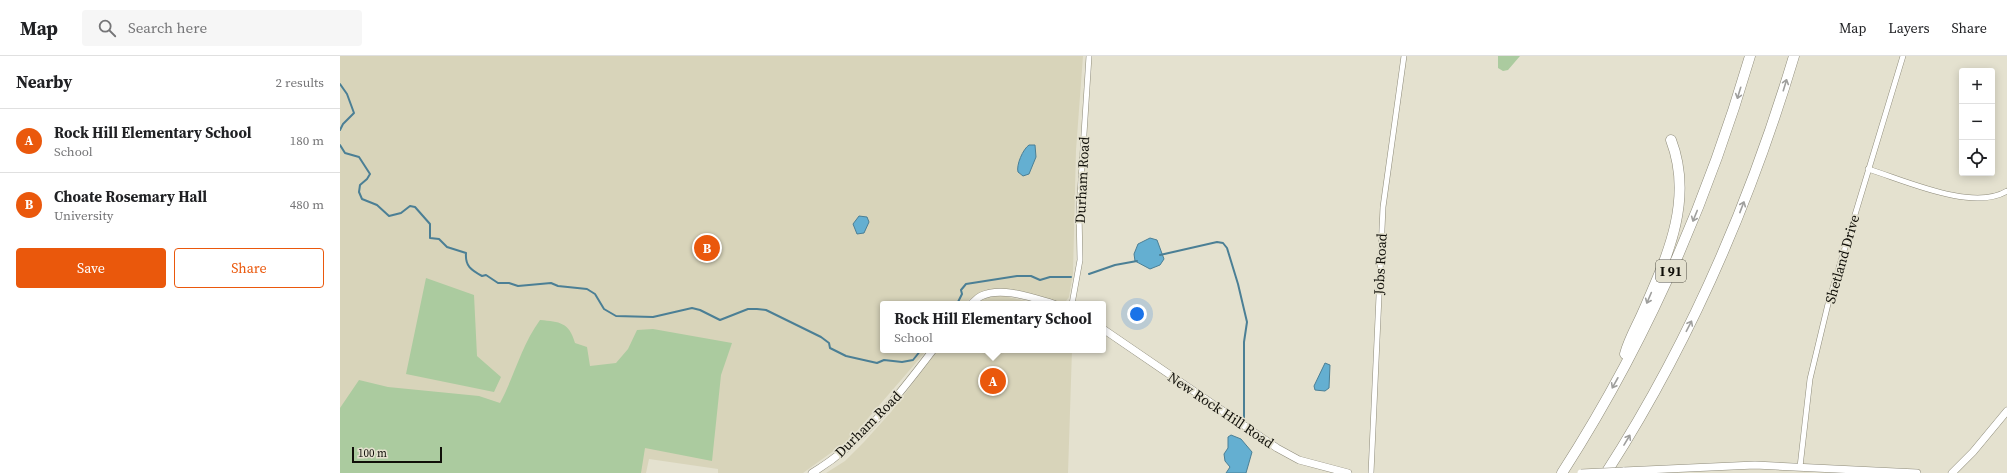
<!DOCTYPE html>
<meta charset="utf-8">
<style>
body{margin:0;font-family:"Source Serif 4",serif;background:#f6f6f6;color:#202124}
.controls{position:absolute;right:12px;top:12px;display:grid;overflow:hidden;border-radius:4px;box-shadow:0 2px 10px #0003}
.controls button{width:36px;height:36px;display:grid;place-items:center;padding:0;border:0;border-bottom:1px solid #e0e0e0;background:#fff;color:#202124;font:20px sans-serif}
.scale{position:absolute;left:12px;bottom:10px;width:90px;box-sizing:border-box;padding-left:4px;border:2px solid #100f09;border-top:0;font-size:11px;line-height:14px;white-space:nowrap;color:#100f09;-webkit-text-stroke:3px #e4e1cf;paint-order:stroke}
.you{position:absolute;left:797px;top:258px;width:14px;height:14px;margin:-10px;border:3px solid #fff;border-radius:50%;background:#1a73e8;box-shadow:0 0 0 6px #1a73e833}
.badge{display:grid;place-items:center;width:26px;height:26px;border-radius:50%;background:#ea580c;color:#fff;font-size:13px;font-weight:700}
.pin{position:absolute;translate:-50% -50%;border:2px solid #fff;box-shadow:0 1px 4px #0006}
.popup{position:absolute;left:540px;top:245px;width:226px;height:52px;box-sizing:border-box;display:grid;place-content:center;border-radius:4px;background:#fff;filter:drop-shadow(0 1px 3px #0005);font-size:13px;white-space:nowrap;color:#757577}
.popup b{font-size:15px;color:#202124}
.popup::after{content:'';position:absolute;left:50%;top:100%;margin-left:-8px;border:8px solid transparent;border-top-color:#fff}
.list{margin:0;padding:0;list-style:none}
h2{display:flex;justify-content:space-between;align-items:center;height:52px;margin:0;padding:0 16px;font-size:17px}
h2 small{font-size:13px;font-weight:400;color:#757577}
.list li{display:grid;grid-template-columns:26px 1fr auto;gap:12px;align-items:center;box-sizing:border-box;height:64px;padding:0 16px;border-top:1px solid #e0e0e0}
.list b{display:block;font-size:15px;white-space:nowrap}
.list p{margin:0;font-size:13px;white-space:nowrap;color:#757577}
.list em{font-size:13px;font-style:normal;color:#757577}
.actions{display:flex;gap:8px;padding:12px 16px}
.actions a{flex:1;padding:9px 0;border:1px solid #ea580c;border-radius:4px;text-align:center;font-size:14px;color:#ea580c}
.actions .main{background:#ea580c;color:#fff}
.icon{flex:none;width:22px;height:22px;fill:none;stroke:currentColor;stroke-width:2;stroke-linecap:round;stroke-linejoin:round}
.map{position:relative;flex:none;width:1667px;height:417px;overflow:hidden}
header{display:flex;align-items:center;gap:24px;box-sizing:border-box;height:56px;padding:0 20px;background:#fff;border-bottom:1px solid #e0e0e0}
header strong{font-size:19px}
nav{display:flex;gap:22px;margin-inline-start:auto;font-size:14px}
.search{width:280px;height:36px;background:#f6f6f6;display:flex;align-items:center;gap:10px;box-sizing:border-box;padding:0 14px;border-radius:4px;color:#757577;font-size:15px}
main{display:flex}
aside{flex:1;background:#fff}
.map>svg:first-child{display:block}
</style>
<header>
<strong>Map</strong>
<div class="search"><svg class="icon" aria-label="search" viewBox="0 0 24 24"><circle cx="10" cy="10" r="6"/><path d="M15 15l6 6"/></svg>Search here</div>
<nav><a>Map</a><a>Layers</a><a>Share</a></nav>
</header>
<main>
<aside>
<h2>Nearby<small>2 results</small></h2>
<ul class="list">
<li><span class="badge">A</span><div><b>Rock Hill Elementary School</b><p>School</p></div><em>180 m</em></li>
<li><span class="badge">B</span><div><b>Choate Rosemary Hall</b><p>University</p></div><em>480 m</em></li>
</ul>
<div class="actions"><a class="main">Save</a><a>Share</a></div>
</aside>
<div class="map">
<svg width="1667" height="417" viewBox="0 0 1667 417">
<rect width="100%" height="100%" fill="#e4e1cf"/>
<path fill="#d8d4ba" d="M0,0H743L736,94L733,217L729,241L726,245L720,246L681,235L661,233L636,239L623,248H543V294H587L510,383L463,417H378V413L309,403L306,417H0Z
M660,239L699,248H635L646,240Z
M598,294H732L728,417H486L505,405L524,386L551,356Z"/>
<path fill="#abcb9f" d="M1158,0H1180L1168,14L1163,15L1158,12Z
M86,222L134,239L137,300L161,321L154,336L66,318Z
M200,264C220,266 229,266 235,287L247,291L250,310L276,307L288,293L297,274L313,273L392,287L381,319L372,405L305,392L301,417H0V352L19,324L48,331L139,340L160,347C175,319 181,290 200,264Z"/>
<path fill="#64afd1" stroke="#4b7f95" d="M689,89H695L696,101L689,118L683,120L678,116C676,109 683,93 689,89Z
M519,160L527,161L529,166L524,177L517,178L513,168Z
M810,182L817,184L824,203L820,209L810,213L795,205L794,198L798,188Z
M985,307L990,309L989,332L985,335L975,334L974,330Z
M891,379L901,383L912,396L906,417H886L890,411L885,405L884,398L888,392V381Z"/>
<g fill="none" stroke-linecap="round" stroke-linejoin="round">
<path stroke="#4b7f95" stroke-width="2" d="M0,28L7,38L14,57L3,68L0,74
M0,89L5,97L19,101L30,118L27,123L20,129L19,136L22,143L37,149L49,160L61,157L70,150L75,151L90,168V182L99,183L107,191L126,197C125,210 131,214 142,220L146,219L158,227H169L178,230L211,227L218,230L247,233L255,238L264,253L276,260L313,261L352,252L360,254L380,264L408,253H417L426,254L481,281L489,287L490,292L506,300L537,307L544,304L562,306L573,304L581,294
M820,199L877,186L883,187L887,192L898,228L907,266L904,286V363
M749,218L775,209L797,205
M617,248L622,238L621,234L626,228L677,220H691L700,224L710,221H731"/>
<defs>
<path id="street" d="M1528,113C1564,124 1633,156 1667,135
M732,248L740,204L739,156L749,0
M1460,411L1470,323L1488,248L1563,0
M1031,417L1043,151L1064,0"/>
<path id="secondary" d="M631,248C634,246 637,242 641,240C662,230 693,242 714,248
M763,273L937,392L959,404L1008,417
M1283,415L1415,409L1577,417
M472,417C521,388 559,339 593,294
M1612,417L1633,396L1667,355"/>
<path id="highway" d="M1285,298C1289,283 1297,270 1303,256C1327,201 1354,144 1331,84
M1222,417C1305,288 1367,147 1410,0
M1266,417C1349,288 1410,147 1454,0"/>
</defs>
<use href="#street" stroke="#8e8b7a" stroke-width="6"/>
<use href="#secondary" stroke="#8e8b7a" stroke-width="8"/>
<use href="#highway" stroke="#8e8b7a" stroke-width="11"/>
<use href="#street" stroke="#fff" stroke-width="5"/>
<use href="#secondary" stroke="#fff" stroke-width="7"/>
<use href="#highway" stroke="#fff" stroke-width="10"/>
<defs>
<path id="secondary-bridge" d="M1241,417L1283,415"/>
</defs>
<use href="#secondary-bridge" stroke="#8e8b7a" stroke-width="8" stroke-linecap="butt"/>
<use href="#secondary-bridge" stroke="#fff" stroke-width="7"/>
</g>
<defs><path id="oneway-shaft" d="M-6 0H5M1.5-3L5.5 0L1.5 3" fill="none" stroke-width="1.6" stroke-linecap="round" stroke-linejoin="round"/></defs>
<g stroke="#9f9f9d">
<use href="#oneway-shaft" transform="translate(1445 29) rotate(-73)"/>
<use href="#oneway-shaft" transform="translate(1399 37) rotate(107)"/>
<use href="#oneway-shaft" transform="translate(1402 151) rotate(-69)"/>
<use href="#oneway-shaft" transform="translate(1355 160) rotate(112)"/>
<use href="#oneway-shaft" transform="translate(1309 242) rotate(113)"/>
<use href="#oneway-shaft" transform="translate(1349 270) rotate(-63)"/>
<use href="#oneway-shaft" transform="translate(1275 327) rotate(119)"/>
<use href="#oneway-shaft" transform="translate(1287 384) rotate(-59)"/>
</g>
<g text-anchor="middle" stroke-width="3.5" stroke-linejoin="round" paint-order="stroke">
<rect fill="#e4e1cf" stroke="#504e44" stroke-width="1" x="1316" y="204" width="30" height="22" rx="3"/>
<g font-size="13" font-weight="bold" fill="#100f09">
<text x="1331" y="220">I 91</text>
</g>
<g font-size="14" fill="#100f09" stroke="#e4e1cf">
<text transform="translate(742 124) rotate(-87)" y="5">Durham Road</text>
<text transform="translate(1502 203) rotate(-74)" y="5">Shetland Drive</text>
<text transform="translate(1040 208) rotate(-87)" y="5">Jobs Road</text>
<text transform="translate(881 354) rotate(34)" y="5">New Rock Hill Road</text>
<text transform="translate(528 368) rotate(-45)" y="5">Durham Road</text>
</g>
</g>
</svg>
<div class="controls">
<button>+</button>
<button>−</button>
<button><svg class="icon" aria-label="locate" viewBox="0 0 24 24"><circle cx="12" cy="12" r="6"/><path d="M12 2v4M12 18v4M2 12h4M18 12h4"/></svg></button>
</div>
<div class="scale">100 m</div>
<div class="you"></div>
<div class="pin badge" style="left:653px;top:325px">A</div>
<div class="popup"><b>Rock Hill Elementary School</b>School</div>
<div class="pin badge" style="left:367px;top:192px">B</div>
</div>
</main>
